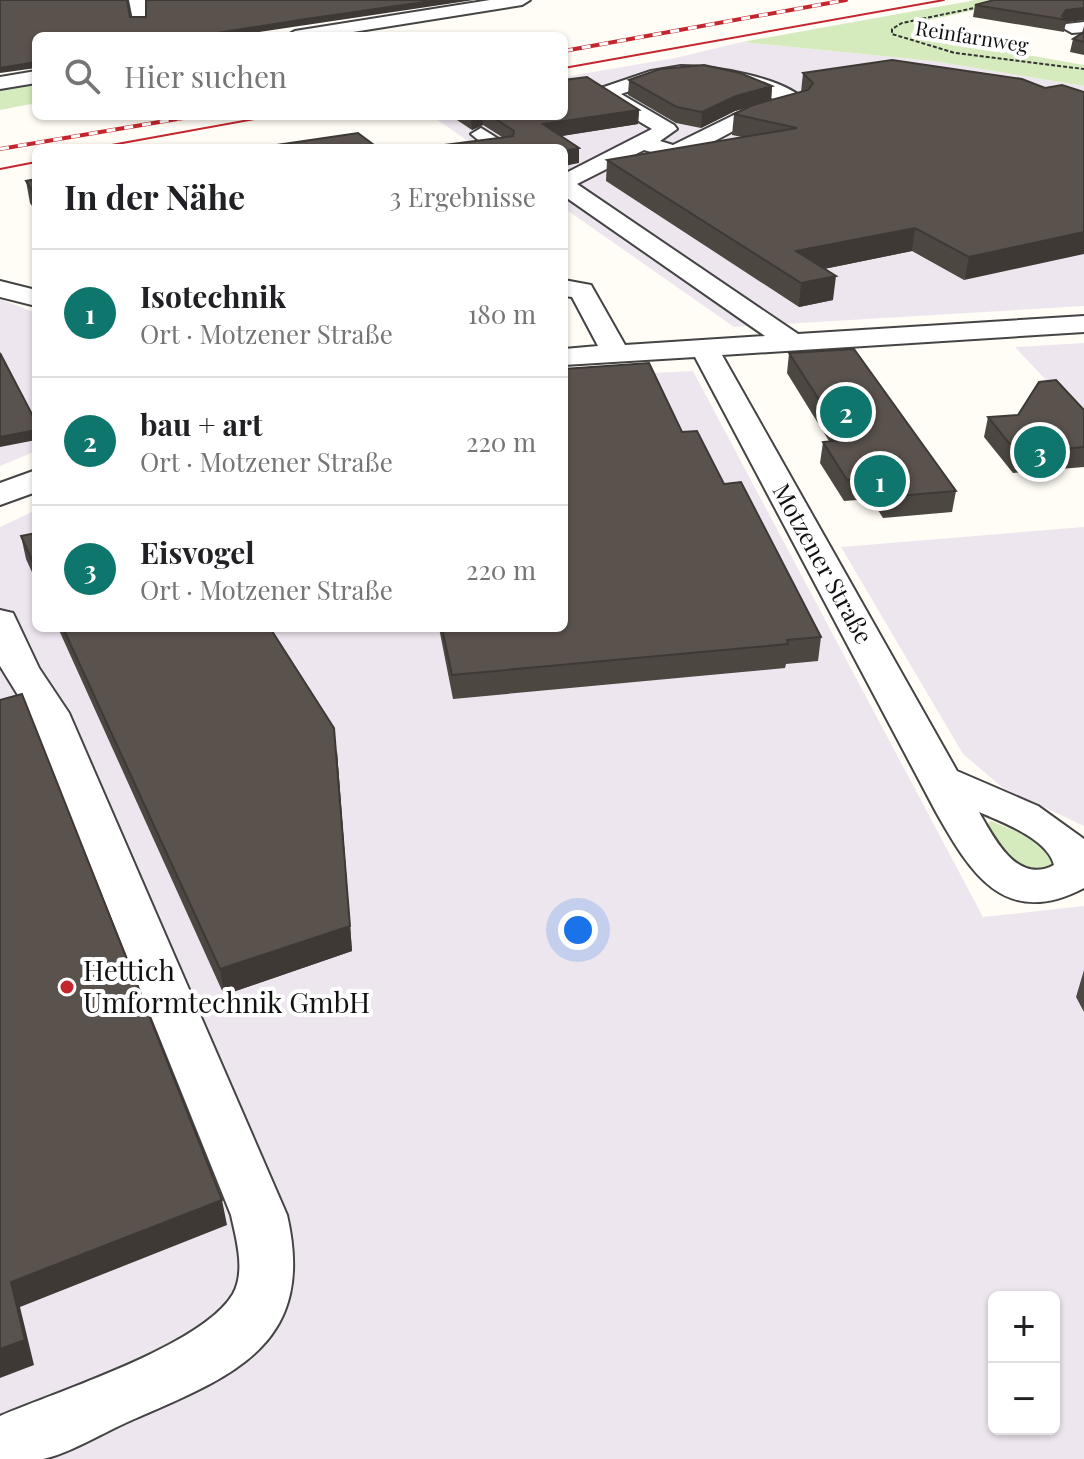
<!DOCTYPE html>
<html lang="de">
<meta charset="utf-8">
<style>
body{margin:0;font-family:"Playfair Display",serif;background:#f6f6f6;color:#202124}
.controls{position:absolute;right:24px;bottom:24px;display:grid;overflow:hidden;border-radius:12px;box-shadow:0 2px 6px #0004}
.controls button{width:72px;height:72px;display:grid;place-items:center;padding:0;border:0;border-bottom:2px solid #e0e0e0;background:#fff;color:#202124;font:40px sans-serif}
.you{position:absolute;left:578px;top:930px;width:28px;height:28px;margin:-20px;border:6px solid #fff;border-radius:50%;background:#1a73e8;box-shadow:0 0 0 12px #1a73e833}
.badge{display:grid;place-items:center;width:52px;height:52px;border-radius:50%;background:#0f766e;color:#fff;font-size:26px;font-weight:700}
.pin{position:absolute;translate:-50% -50%;border:4px solid #fff;box-shadow:0 2px 8px #0006}
.list{margin:0;padding:0;list-style:none}
h2{display:flex;justify-content:space-between;align-items:center;height:104px;margin:0;padding:0 32px;font-size:34px}
h2 small{font-size:26px;font-weight:400;color:#757577}
.list li{display:grid;grid-template-columns:52px 1fr auto;gap:24px;align-items:center;box-sizing:border-box;height:128px;padding:0 32px;border-top:2px solid #e0e0e0}
.list b{display:block;font-size:30px;white-space:nowrap}
.list p{margin:0;font-size:26px;white-space:nowrap;color:#757577}
.list em{font-size:26px;font-style:normal;color:#757577}
.icon{flex:none;width:44px;height:44px;fill:none;stroke:currentColor;stroke-width:2;stroke-linecap:round;stroke-linejoin:round}
.map{position:relative;flex:none;width:1084px;height:1459px;overflow:hidden}
.search{position:absolute;background:#fff;box-shadow:0 2px 6px #0004;left:32px;top:32px;width:536px;height:88px;display:flex;align-items:center;gap:20px;box-sizing:border-box;padding:0 28px;border-radius:12px;color:#757577;font-size:30px}
.panel{position:absolute;background:#fff;box-shadow:0 2px 6px #0004;left:32px;top:144px;width:536px;height:488px;border-radius:12px}
.map>svg:first-child{display:block}
</style>
<div class="map">
<svg width="1084" height="1459" viewBox="0 0 1084 1459">
<rect width="100%" height="100%" fill="#fffdf5"/>
<path fill="#eee6ef" fill-rule="evenodd" d="M742,42L933,61L1084,86V306L734,327L564,208V148H478L432,116H564V77L675,58Z
M0,299L36,313V451L0,466Z
M1084,343V421L1015,347Z
M693,371L983,917L1084,906V1459H0V527L36,510V628H564L618,375ZM994,1297H1054V1429H994Z
M1084,527V826L1003,788L963,754L841,547Z"/>
<path fill="#d5ebbd" d="M976,0H1021L915,23L1016,53L1084,65V86L933,61L742,42Z
M36,82V103L0,110V88Z
M991,821L1045,843L1055,865L1033,873L1006,861L986,825Z"/>
<g fill="none" stroke-linecap="round" stroke-linejoin="round">
<defs>
<path id="minor" d="M129,0H145V20H133Z
M490,0H530L522,5L328,36H286L295,31Z
M1084,22V32L1072,33L1063,28L1066,24Z
M681,66C714,66 785,77 808,103L805,107L750,122L683,158L675,159L644,150L577,184L798,334L1084,316V332L722,355L957,771L1038,806L1084,839V888C1004,930 970,872 936,812L695,357L564,365V349L598,346L572,297L564,296V280L591,285L625,345L765,336L564,196V174L652,129L598,97L595,93L598,89L651,71ZM703,77L740,85L780,102L736,114L673,145L660,141L677,129L674,125L621,94L659,81ZM979,812C1002,822 1048,839 1054,865C1017,885 994,838 979,812Z
M36,71V83L0,89V77Z
M481,128L513,148H488L471,134Z
M0,281L36,290V306L0,297Z
M36,470V492L0,505V483Z
M0,610L13,613L39,668L69,713L287,1215C317,1345 233,1376 132,1420C106,1431 69,1454 43,1459C29,1459 13,1459 0,1459V1416C58,1391 202,1346 233,1294C246,1271 236,1238 231,1215L29,713L0,666Z"/>
</defs>
<use href="#minor" stroke="#444" stroke-width="4"/>
<path stroke="#333" stroke-width="2" stroke-dasharray="4 2" stroke-linecap="butt" d="M979,7L902,23L892,29V34L955,53L1084,69"/>
<use href="#minor" fill="#fff" fill-rule="evenodd"/>
<path stroke="#c4262e" stroke-width="2" d="M564,68L944,0
M95,148L271,116
M0,169L36,162"/>
<defs>
<path id="rail" d="M564,51L846,0
M0,149L195,116"/>
</defs>
<use href="#rail" stroke="#c4262e" stroke-width="4"/>
<use href="#rail" stroke="#fff" stroke-width="3" stroke-dasharray="9" stroke-linecap="butt"/>
</g>
<path fill="#4d4742" d="M1084,0V20L1066,22L1064,32L973,17L975,5Z
M1084,26V55L1070,52L1073,39L1082,33Z
M803,73L1022,79L964,280L912,251L824,269L833,300L799,307L606,181L607,160L742,137L732,135L734,114L746,108L735,111L701,128L676,123L628,95L629,80L772,86L771,100L801,92Z
M639,110L638,124L561,136L579,148V163L502,137L483,125L472,130L451,116H564Z
M36,179V212L30,203L26,181Z
M789,353L956,491L952,512L883,518L871,499L844,501L820,463L823,442L829,441L787,373Z
M1084,410V467L1013,473L984,437L988,417Z
M682,432L724,484L821,637L818,661L786,664L785,668L453,699L439,628H564Z
M36,533V581L26,559L21,536Z
M58,628H270L337,752L352,951L224,995Z
M1084,970V1012L1076,997Z"/>
<path fill="#3f3936" d="M438,0H474L232,36H198L306,19Z
M1084,8V20L1066,22L1067,20L1062,16L1066,10Z
M36,62V68L0,73V68Z
M772,86L771,101L735,111L701,128L702,112L736,96Z
M639,110L638,124L543,139V124Z
M471,116H482L483,125L472,130Z
M579,148V163L564,166V151Z
M915,228L912,251L794,275L796,251Z
M1084,232V254L964,280L969,257Z
M836,276L833,300L799,307L801,283Z
M36,430V440L0,447V437Z
M337,752L352,951L224,995L220,969Z
M222,1200L227,1225L20,1307L34,1365L0,1378V1349L11,1282Z"/>
<path fill="#5a524d" stroke="#3f3936" stroke-width="2" d="M0,0H127L130,17H146V0H438L306,19L198,36H36V62L0,68Z
M994,0H1084V8L1066,10L1062,16L1067,20L975,5Z
M1084,32V42L1073,39Z
M892,60L1022,79L1045,88L1062,85L1084,92V232L969,257L915,228L796,251L836,276L801,283L607,160L797,128L734,114L753,105L808,90L813,83L803,73Z
M704,65L740,73L772,86L736,96L702,112L677,107L629,80L660,69Z
M587,77L639,110L543,124L579,148L564,151V148H421L513,136L514,131L491,116H564V80Z
M358,133L378,148H256Z
M36,179V196L26,181Z
M854,349L956,491L886,497L874,477L847,480L823,442L845,440L789,353Z
M0,353L36,422V430L0,437Z
M649,363L682,432L697,431L724,484L741,482L821,637L787,640L788,644L452,675L442,628H564V369Z
M1056,380L1084,410V447L1017,453L988,417L1018,415L1039,382Z
M36,533V569L21,536Z
M63,628H270L334,728L350,926L220,969Z
M22,694L222,1200L11,1282L25,1340L0,1349V700Z"/>
<circle fill="#c4262e" stroke="#fff" stroke-width="3" cx="67" cy="987" r="8"/>
<g text-anchor="middle" stroke-width="8" stroke-linejoin="round" paint-order="stroke">
<g font-size="20" fill="#111" stroke="#fff">
<text transform="translate(972 37) rotate(9)" y="7">Reinfarnweg</text>
</g>
<g font-size="24" fill="#111" stroke="#fff">
<text transform="translate(822 564) rotate(61)" y="8">Motzener Straße</text>
</g>
<g font-size="28" fill="#111" stroke="#fff" text-anchor="start">
<text x="83" y="981">Hettich<tspan x="83" dy="32">Umformtechnik GmbH</tspan></text>
</g>
</g>
</svg>
<div class="controls">
<button>+</button>
<button>−</button>
</div>
<div class="you"></div>
<div class="pin badge" style="left:880px;top:481px">1</div>
<div class="pin badge" style="left:846px;top:412px">2</div>
<div class="pin badge" style="left:1040px;top:452px">3</div>
<div class="search"><svg class="icon" aria-label="search" viewBox="0 0 24 24"><circle cx="10" cy="10" r="6"/><path d="M15 15l6 6"/></svg>Hier suchen</div>
<section class="panel">
<h2>In der Nähe<small>3 Ergebnisse</small></h2>
<ul class="list">
<li><span class="badge">1</span><div><b>Isotechnik</b><p>Ort · Motzener Straße</p></div><em>180 m</em></li>
<li><span class="badge">2</span><div><b>bau + art</b><p>Ort · Motzener Straße</p></div><em>220 m</em></li>
<li><span class="badge">3</span><div><b>Eisvogel</b><p>Ort · Motzener Straße</p></div><em>220 m</em></li>
</ul>
</section>
</div>
